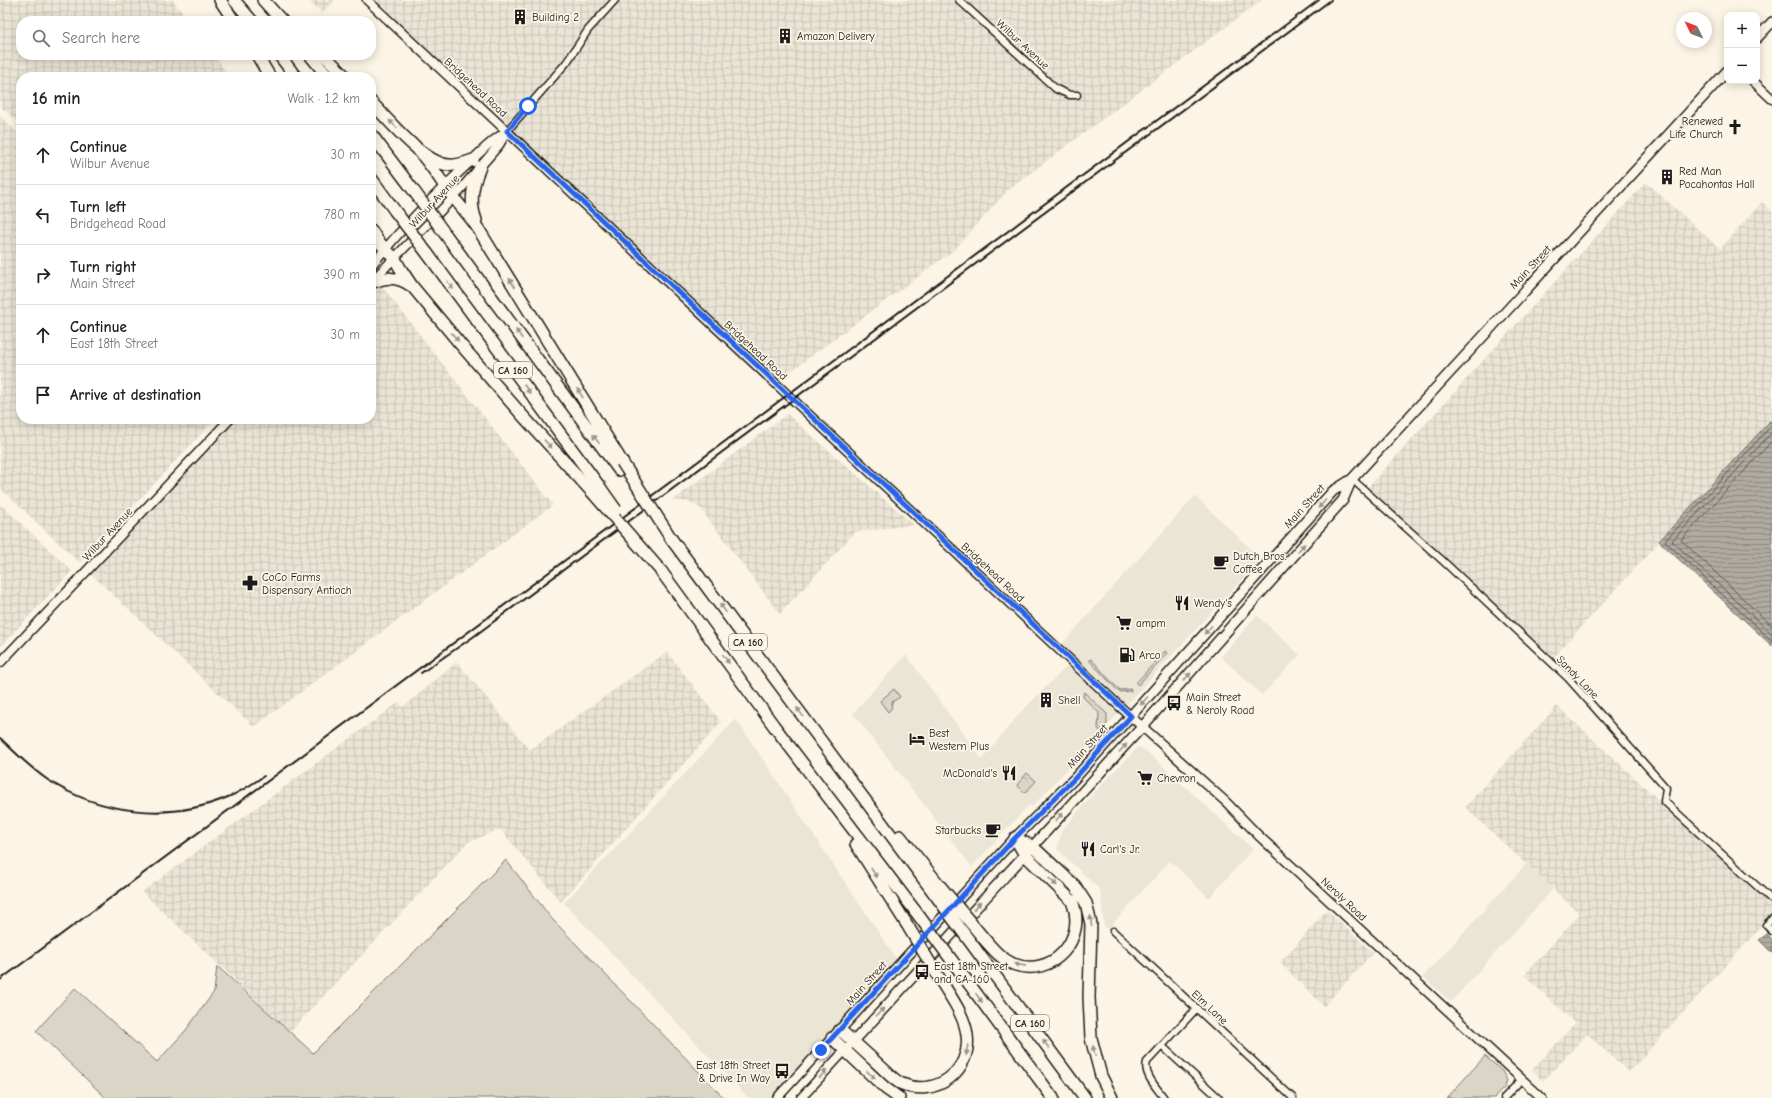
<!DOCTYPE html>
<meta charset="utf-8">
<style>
body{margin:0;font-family:"Comic Neue",sans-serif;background:#f6f6f6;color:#222}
.controls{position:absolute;right:12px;top:12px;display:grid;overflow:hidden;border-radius:8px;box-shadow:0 2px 10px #0003}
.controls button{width:36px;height:36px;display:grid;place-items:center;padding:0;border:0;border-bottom:1px solid #e0e0e0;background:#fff;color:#222;font:20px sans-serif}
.compass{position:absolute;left:1676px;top:12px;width:36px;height:36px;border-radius:50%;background:#fff;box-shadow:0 2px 10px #0003;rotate:313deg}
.stop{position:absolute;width:12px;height:12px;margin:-9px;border:3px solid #2563eb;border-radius:50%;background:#fff}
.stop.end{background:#2563eb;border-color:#fff;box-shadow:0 1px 4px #0008}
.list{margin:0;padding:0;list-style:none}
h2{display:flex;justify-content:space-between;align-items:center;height:52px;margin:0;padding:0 16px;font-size:17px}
h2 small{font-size:13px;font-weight:400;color:#767676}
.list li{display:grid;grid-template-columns:26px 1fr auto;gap:12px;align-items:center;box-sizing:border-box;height:60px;padding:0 16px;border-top:1px solid #e0e0e0}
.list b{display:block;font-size:15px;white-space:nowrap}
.list p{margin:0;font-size:13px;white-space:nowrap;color:#767676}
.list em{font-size:13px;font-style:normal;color:#767676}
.icon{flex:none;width:22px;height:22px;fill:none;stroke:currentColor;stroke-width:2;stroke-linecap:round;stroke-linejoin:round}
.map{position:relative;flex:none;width:1772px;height:1098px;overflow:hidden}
.search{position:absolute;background:#fff;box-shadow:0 2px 10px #0003;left:16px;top:16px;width:360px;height:44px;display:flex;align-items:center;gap:10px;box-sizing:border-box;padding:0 14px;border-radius:16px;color:#767676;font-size:15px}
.panel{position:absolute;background:#fff;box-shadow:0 2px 10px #0003;left:16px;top:72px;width:360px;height:352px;border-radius:16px}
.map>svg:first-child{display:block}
</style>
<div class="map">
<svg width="1772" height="1098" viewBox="0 0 1772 1098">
<defs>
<pattern id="industrial-grid" width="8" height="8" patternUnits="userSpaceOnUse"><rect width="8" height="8" fill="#ebe5d6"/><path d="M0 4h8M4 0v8" fill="none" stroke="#c9c4b7"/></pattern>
<pattern id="park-crowns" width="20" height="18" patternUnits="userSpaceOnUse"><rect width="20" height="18" fill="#dbd5c8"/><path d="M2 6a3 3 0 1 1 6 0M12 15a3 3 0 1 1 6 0" fill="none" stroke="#bbb6ab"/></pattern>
<pattern id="water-rules" width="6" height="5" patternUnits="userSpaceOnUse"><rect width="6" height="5" fill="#b0aba1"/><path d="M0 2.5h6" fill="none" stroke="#8e8a82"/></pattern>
</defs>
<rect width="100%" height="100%" fill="#fcf5e5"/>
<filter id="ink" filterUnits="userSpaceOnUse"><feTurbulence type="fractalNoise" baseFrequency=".025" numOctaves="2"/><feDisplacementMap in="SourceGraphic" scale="8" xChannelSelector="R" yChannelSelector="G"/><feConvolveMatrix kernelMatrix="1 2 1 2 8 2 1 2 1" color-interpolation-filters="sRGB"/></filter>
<g filter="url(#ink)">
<path fill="#ebe5d6" d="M1195,496L1261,559L1032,807L1029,805L972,867L853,713L906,655L982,759L1020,713L1075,658L1062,644Z
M1257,615L1300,655L1262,695L1221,657Z
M736,719L897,960L773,1098H748L564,903Z
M1138,747L1144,749L1253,849L1209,898L1170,861L1108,929L1104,925L1100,890L1057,849L1062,830L1100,786Z
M1526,864L1553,889L1451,1002L1423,977Z"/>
<path fill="url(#industrial-grid)" d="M0,0H173L188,21H21V55H214L230,77H21V125L0,106Z
M308,0H335L322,13Z
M373,0H1262L1009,189L954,250L779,380Z
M0,116L21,136V419H215L80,563L0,488Z
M1646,182L1720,249L1762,202L1772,211V423L1770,421L1553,658L1368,487Z
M381,285L553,505L254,727L91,574L236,419H371V291Z
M787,414L914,525L855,532L780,614L700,508L690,502L673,500Z
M0,504L72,571L0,647Z
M667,652L721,722L561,902L500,829L467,843L290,1032L142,892L399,702L403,707L457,662L530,750Z
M1557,706L1772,905V915L1629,1072L1587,1034L1543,1081L1532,1070L1575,1023L1524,975L1580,914L1465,807Z
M1327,910L1373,953L1324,1006L1280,963Z"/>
<path fill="#dbd5c8" stroke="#7c7872" d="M1165,651L1167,653L1138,685L1136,683Z
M1091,659C1101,669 1109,681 1120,690L1131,689V691L1119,692L1089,660Z
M894,689L900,697L892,702L891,709L888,712L880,701Z
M1084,692L1107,714V724L1100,731L1098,728L1099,713L1083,697Z
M506,860L552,919L724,1098H106L36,1031L75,988L157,1062L186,1030L214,992L217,966L313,1053Z
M1485,1056L1502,1071L1507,1080L1505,1087L1494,1098H1447Z"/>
<path fill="url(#park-crowns)" stroke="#7c7872" d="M1027,773L1036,781L1025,793L1017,785Z"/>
<path fill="url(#water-rules)" stroke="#75726c" d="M1770,421L1772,423V646L1659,541Z
M1767,934L1772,939V953L1759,940Z"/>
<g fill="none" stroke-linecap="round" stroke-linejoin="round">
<path stroke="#575551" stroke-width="1" d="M1772,425L1665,541L1772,641
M1772,432L1672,541L1772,634
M1772,441L1681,540L1772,626"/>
<defs>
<path id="street" d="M959,0L1056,89L1070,95H1077
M507,131L567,62L588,30L615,0
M1352,479L1443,561L1568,678L1666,788L1664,801L1772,900
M1772,919L1766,925L1772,931
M1113,931L1293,1098
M1162,1046L1219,1098
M1164,1098C1157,1088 1143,1074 1147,1062L1197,1008
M1504,1098L1522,1079"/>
<path id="secondary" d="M367,0L1117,704L1226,802L1259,836L1542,1098
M1753,81L1772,99
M371,266C401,229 434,195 469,163C482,151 491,140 506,132
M371,282L454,197L499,145L507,131
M0,663L230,419
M777,1098L832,1038
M801,1098L848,1047"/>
<path id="primary" d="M1757,38L1772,22
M836,1034L1015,838L1075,778L1333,491L1352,479L1727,71
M854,1041L1142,727L1343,500L1352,479"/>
<path id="highway" d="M220,0L234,21
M234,0L252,21
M263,0L282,21
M257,55L270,77
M279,55L296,77
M310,55L328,77
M324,55L346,77
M371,102C389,120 423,163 449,165C457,166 465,163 473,160
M371,134L411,187
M414,145C425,158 435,171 444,185C455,201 469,214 479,230L622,462
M371,178L395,211
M476,220C469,202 472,185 480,167
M371,230L378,241L395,259L400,268L412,286L461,345L522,415L592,492
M448,238L619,470
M427,253L599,486
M371,283C386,277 396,276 410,285
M672,540L934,893
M661,571L774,726L916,912
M900,836L940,886
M1015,838L1032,846L1075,886L1086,903L1091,924L1089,997L1091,1038L1101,1076L1112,1098
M856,844L906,923
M985,940C993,949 1001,959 1013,964C1052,979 1088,939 1072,901L1025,855L1015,838
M974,947L1085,1098
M956,966L1053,1098
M840,1030C853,1041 866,1053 879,1065C886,1071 893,1080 902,1084C936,1098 972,1071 967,1035C965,1016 950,996 941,981
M832,1038L885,1088L899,1098"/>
</defs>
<use href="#street" stroke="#1c1c1c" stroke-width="9"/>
<use href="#secondary" stroke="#1c1c1c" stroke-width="11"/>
<use href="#primary" stroke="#1c1c1c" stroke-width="12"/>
<use href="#highway" stroke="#1c1c1c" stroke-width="14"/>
<use href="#street" stroke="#fcf5e5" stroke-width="6"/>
<use href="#secondary" stroke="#fcf5e5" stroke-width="8"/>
<use href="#primary" stroke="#fcf5e5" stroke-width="9"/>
<use href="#highway" stroke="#fcf5e5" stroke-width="11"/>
<path stroke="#1c1c1c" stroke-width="2" d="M421,673L473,637L1331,0
M0,738C15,752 30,768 48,780C100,814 170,822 228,797C241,792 252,784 264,776
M0,980L1319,0"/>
<defs>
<path id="highway-bridge" d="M411,187L448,238
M395,211L427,253
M622,462L672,540
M599,486L616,510
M592,492L661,571
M940,886L985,940
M934,893L974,947
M916,912L956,966
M906,923L941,981"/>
</defs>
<use href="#highway-bridge" stroke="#1c1c1c" stroke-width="14" stroke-linecap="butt"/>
<use href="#highway-bridge" stroke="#fcf5e5" stroke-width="11"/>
</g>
<defs><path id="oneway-solid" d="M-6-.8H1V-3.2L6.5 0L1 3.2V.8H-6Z"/></defs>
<g fill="#97938b">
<use href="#oneway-solid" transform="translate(393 124) rotate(-135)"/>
<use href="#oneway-solid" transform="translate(512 283) rotate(-122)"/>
<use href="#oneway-solid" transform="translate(450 285) rotate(54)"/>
<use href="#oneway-solid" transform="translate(519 334) rotate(-126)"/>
<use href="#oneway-solid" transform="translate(455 337) rotate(50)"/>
<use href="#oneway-solid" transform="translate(527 389) rotate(54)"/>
<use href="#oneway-solid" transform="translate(580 393) rotate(-122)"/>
<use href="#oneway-solid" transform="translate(596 439) rotate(-126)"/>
<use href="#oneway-solid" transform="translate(548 444) rotate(47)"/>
<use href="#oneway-solid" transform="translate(1322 504) rotate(132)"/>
<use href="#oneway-solid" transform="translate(1301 548) rotate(-49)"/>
<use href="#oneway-solid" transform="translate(723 608) rotate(-126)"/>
<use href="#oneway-solid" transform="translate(1208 630) rotate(132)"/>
<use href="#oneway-solid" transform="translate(726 659) rotate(54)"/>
<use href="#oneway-solid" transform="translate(1187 677) rotate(-48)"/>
<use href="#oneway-solid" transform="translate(1144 701) rotate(132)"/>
<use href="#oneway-solid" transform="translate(800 712) rotate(-126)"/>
<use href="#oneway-solid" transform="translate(1123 748) rotate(-47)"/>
<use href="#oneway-solid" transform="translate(1059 817) rotate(-48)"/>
<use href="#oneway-solid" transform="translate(874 873) rotate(58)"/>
<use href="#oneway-solid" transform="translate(1053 882) rotate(43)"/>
<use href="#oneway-solid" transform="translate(977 906) rotate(-47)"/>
<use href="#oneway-solid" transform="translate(1091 921) rotate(-96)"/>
<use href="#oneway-solid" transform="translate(1020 965) rotate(-169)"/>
<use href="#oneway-solid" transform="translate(979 998) rotate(54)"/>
<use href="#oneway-solid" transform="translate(880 1012) rotate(-47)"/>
<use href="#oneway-solid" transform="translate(1046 1044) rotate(-127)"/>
<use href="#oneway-solid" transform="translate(967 1050) rotate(99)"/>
<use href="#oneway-solid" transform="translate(1094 1051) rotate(-103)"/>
<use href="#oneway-solid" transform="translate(823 1074) rotate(-47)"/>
<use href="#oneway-solid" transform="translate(871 1075) rotate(43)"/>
</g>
</g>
<g fill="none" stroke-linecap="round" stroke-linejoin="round" filter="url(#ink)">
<path stroke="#2563eb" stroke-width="5" d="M528,106L507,131L1131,716L1075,778L1015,838L821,1050"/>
</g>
<defs>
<symbol id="building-bare" viewBox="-9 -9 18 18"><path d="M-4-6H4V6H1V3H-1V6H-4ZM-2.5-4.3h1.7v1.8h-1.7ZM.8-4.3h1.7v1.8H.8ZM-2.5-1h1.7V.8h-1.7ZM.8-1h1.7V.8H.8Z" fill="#1c1c1c" stroke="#fcf5e5" stroke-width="2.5" paint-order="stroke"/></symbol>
<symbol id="church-bare" viewBox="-9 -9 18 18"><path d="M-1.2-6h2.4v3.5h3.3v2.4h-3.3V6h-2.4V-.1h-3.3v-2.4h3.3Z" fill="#1c1c1c" stroke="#fcf5e5" stroke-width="2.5" paint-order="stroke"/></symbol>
<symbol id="cafe-bare" viewBox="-9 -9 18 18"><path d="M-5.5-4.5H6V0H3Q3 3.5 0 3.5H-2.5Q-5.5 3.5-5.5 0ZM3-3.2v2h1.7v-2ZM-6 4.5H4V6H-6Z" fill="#1c1c1c" stroke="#fcf5e5" stroke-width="2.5" paint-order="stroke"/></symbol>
<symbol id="pharmacy-bare" viewBox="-9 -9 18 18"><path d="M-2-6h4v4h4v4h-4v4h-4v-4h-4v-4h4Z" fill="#1c1c1c" stroke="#fcf5e5" stroke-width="2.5" paint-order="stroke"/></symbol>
<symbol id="restaurant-bare" viewBox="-9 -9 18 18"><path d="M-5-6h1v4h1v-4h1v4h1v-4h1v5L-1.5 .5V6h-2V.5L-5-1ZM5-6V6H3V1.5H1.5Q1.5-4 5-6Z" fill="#1c1c1c" stroke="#fcf5e5" stroke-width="2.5" paint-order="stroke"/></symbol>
<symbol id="supermarket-bare" viewBox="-9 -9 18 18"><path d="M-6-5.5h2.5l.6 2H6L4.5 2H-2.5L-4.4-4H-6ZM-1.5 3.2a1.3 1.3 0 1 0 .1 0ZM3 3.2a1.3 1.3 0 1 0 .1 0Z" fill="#1c1c1c" stroke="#fcf5e5" stroke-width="2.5" paint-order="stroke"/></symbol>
<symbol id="fuel-bare" viewBox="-9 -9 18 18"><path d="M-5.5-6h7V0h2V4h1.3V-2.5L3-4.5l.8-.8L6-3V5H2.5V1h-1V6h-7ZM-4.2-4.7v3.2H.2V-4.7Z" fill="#1c1c1c" stroke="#fcf5e5" stroke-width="2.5" paint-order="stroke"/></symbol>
<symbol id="bus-bare" viewBox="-9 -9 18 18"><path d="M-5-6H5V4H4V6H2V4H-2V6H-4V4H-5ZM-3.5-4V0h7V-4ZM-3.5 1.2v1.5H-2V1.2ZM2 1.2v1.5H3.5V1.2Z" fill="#1c1c1c" stroke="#fcf5e5" stroke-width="2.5" paint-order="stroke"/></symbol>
<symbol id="hotel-bare" viewBox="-9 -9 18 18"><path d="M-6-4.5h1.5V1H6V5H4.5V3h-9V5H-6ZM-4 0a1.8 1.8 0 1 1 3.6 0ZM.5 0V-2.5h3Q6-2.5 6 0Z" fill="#1c1c1c" stroke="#fcf5e5" stroke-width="2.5" paint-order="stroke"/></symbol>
</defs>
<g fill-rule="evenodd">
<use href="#building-bare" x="509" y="6" width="22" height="22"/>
<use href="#building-bare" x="774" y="25" width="22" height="22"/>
<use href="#church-bare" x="1724" y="116" width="22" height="22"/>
<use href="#building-bare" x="1656" y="166" width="22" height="22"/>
<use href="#cafe-bare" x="1210" y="551" width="22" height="22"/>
<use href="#pharmacy-bare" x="239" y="572" width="22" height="22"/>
<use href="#restaurant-bare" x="1171" y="592" width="22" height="22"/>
<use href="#supermarket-bare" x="1113" y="612" width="22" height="22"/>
<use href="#fuel-bare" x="1116" y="644" width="22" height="22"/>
<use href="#building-bare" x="1035" y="689" width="22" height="22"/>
<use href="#bus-bare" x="1163" y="692" width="22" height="22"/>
<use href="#hotel-bare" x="906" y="728" width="22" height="22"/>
<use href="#restaurant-bare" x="998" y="762" width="22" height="22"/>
<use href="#supermarket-bare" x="1134" y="767" width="22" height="22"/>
<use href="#cafe-bare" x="982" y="819" width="22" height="22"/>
<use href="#restaurant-bare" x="1077" y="838" width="22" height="22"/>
<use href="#bus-bare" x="911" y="961" width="22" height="22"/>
<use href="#bus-bare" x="771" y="1060" width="22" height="22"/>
</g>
<g text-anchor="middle" stroke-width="3.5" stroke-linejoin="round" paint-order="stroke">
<g fill="#fcf5e5" stroke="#5f5d58" stroke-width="1">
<rect x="494" y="362" width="38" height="16" rx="3"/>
<rect x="729" y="634" width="38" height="16" rx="3"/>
<rect x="1011" y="1015" width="38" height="16" rx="3"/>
</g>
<g font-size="10" font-weight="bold" fill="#1c1c1c">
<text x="513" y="374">CA 160</text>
<text x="748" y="646">CA 160</text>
<text x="1030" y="1027">CA 160</text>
</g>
<g font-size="11" fill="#1c1c1c" stroke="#fcf5e5" text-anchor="start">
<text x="532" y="21">Building 2</text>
<text x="797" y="40">Amazon Delivery</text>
<text x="1723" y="125" text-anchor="end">Renewed<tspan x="1723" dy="13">Life Church</tspan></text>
<text x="1679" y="175">Red Man<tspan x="1679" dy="13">Pocahontas Hall</tspan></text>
<text x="1233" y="560">Dutch Bros.<tspan x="1233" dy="13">Coffee</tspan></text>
<text x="262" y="581">CoCo Farms<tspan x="262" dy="13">Dispensary Antioch</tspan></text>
<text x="1194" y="607">Wendy's</text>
<text x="1136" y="627">ampm</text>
<text x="1139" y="659">Arco</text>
<text x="1186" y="701">Main Street<tspan x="1186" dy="13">&amp; Neroly Road</tspan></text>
<text x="1058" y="704">Shell</text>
<text x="929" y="737">Best<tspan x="929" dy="13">Western Plus</tspan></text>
<text x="997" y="777" text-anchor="end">McDonald's</text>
<text x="1157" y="782">Chevron</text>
<text x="981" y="834" text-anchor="end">Starbucks</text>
<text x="1100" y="853">Carl's Jr.</text>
<text x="934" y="970">East 18th Street<tspan x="934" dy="13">and CA-160</tspan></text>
<text x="770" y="1069" text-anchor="end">East 18th Street<tspan x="770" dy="13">&amp; Drive In Way</tspan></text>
</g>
<g font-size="11" fill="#1c1c1c" stroke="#fcf5e5">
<text transform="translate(1023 44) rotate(43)" y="4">Wilbur Avenue</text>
<text transform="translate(476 87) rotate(43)" y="4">Bridgehead Road</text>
<text transform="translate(434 201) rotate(-47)" y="4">Wilbur Avenue</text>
<text transform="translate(1530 267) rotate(-47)" y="4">Main Street</text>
<text transform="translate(756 350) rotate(43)" y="4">Bridgehead Road</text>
<text transform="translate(1304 506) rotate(-48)" y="4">Main Street</text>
<text transform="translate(107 534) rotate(-47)" y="4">Wilbur Avenue</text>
<text transform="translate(993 572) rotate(43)" y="4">Bridgehead Road</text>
<text transform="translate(1578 677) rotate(46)" y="4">Sandy Lane</text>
<text transform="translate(1087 746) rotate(-48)" y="4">Main Street</text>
<text transform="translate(1344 899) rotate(43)" y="4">Neroly Road</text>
<text transform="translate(866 983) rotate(-48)" y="4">Main Street</text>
<text transform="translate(1210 1007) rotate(43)" y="4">Elm Lane</text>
</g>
</g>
</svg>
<div class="controls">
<button>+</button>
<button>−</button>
</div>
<svg class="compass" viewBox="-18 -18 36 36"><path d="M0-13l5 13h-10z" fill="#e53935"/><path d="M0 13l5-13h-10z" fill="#767676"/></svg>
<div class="stop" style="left:528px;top:106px"></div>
<div class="stop end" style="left:821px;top:1050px"></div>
<div class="search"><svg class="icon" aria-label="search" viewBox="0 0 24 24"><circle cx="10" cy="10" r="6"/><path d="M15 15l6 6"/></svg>Search here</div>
<section class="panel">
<h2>16 min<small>Walk · 1.2 km</small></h2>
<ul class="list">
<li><svg class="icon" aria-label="ahead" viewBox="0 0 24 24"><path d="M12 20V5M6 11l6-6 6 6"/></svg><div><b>Continue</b><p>Wilbur Avenue</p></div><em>30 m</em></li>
<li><svg class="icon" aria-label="left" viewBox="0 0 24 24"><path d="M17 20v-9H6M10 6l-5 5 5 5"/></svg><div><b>Turn left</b><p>Bridgehead Road</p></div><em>780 m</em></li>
<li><svg class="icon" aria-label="right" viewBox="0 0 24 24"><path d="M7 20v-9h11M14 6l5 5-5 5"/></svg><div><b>Turn right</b><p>Main Street</p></div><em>390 m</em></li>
<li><svg class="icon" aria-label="ahead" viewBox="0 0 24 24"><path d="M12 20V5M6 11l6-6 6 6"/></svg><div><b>Continue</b><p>East 18th Street</p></div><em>30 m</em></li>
<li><svg class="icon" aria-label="arrive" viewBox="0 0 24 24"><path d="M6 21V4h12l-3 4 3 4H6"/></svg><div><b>Arrive at destination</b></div></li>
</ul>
</section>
</div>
